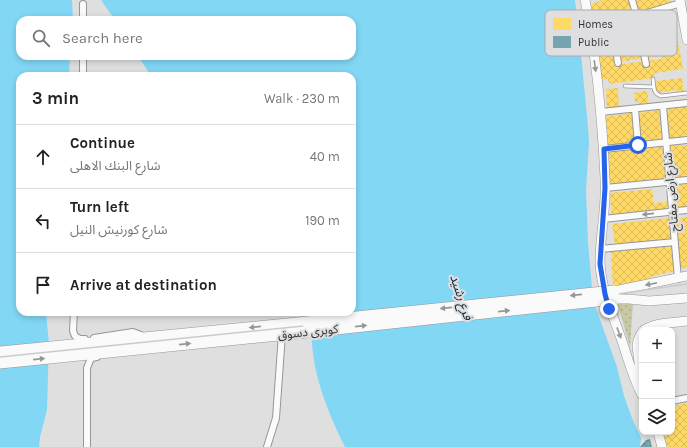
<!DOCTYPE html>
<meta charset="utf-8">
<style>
body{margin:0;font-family:Karla,"Noto Sans Arabic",sans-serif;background:#f6f6f6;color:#222}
.controls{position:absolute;right:12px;bottom:12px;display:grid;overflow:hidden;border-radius:8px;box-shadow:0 2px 6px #0003}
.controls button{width:36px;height:36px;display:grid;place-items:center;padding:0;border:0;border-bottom:1px solid #e0e0e0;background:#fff;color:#222;font:20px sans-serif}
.stop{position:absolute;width:12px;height:12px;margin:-9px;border:3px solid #2563eb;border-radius:50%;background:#fff}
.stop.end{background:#2563eb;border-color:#fff;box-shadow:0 1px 4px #0008}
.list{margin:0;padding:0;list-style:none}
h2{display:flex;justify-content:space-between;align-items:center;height:52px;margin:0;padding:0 16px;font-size:17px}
h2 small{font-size:13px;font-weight:400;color:#767676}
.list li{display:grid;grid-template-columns:26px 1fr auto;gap:12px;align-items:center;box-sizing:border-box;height:64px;padding:0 16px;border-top:1px solid #e0e0e0}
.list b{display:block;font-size:15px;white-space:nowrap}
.list p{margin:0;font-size:13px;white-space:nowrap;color:#767676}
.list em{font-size:13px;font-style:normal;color:#767676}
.icon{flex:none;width:22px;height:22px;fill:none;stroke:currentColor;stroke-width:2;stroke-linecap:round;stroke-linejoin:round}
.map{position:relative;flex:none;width:687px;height:447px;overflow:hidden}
.search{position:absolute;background:#fff;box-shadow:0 2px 6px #0003;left:16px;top:16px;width:340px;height:44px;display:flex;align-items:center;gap:10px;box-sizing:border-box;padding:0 14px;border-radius:12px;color:#767676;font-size:15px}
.panel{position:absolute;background:#fff;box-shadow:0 2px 6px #0003;left:16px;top:72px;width:340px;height:244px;border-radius:12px}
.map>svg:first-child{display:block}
</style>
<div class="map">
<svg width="687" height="447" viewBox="0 0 687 447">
<defs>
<pattern id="park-dots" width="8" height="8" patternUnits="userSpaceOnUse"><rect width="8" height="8" fill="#c7c9a5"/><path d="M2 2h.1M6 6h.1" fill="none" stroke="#abad8e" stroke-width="1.8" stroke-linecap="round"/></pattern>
<pattern id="homes-cross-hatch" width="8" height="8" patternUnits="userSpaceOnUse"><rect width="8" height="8" fill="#ffd966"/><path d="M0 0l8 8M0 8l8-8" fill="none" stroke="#dbbb59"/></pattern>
<pattern id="public-cross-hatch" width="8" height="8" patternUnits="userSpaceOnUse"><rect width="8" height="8" fill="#76a5af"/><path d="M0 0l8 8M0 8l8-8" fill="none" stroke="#61878f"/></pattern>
</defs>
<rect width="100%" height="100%" fill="#dfdfe0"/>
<path fill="url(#park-dots)" d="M617,301L633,303L630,347Z"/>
<path fill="#82d7f5" d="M0,0H72L73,20H20V56H70L69,76H20V312H46L49,343L47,410L40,437L39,447H0Z
M101,0H575L578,23L588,127L589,143L586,191L588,242L593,300L617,367L624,396L632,418L641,438L640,447H345C333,423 322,397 316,371C312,353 311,331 310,312H352V76H151L138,56H352V20H115Z"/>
<path fill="url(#homes-cross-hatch)" d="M602,0H629L634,16L597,26L595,16H594L591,4Z
M634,0H670L672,5L638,15Z
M672,9L683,69L655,73L653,78L609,84L608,79L602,80L594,32L610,28L617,65L644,61L645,67L648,66L647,61L662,59L661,56L647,58L638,20Z
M635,21L643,58L620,62L615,27Z
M682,78L684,92L677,93L676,90L657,93L655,81Z
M618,88L619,109L607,110L606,89Z
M647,91L649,105L640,106L639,102H635L634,93Z
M687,104V139L668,141L665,107Z
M659,110L662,142L640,144L638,113Z
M632,113L636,145L607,147L604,117Z
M687,145V178L672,180L669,146Z
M662,147L666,180L610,185L607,152Z
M687,184V208L674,209L672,185Z
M652,189L654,203L667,202L668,212L612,217L610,193Z
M687,217V267L680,269L675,219Z
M669,218L672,241L615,246L612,224Z
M673,246L674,271L650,277V280L613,287L611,251Z
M687,403V447H666L662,432H672V406Z"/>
<path fill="url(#public-cross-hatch)" d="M650,439L652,447H640L646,440Z"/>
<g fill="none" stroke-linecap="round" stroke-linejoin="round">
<defs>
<path id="service" d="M653,79C654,87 653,94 661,96L687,93
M625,86L654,87"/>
<path id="minor" d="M632,0L637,17L646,64
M83,20V4
M612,24L618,63
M590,30L681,3
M83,76V56
M663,106L678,279
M635,109L638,145
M601,112L687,103
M604,149L687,140
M605,188L687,180
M603,219L687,210
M600,249L675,242
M74,312L73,331L75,336L80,339H85
M94,338L133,332L143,336
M672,401L687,398
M87,447V368L91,358L97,357
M267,447L276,418L282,334"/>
<path id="secondary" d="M585,0C597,58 602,118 605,178C607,206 600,234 600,262C601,290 613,315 622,341C628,359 633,378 642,395
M680,0L687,40
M614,291L687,276
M615,299H629L649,301L687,298
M644,330C656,322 673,323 687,321
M642,388L637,346L638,340L642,332
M658,432L662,447"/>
<path id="trunk" d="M0,352L307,322
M0,363L308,332"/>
</defs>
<use href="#service" stroke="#969697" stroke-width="4.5"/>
<use href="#minor" stroke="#969697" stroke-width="8"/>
<use href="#secondary" stroke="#969697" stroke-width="10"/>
<use href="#trunk" stroke="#969697" stroke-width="12"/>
<use href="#service" stroke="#fafafa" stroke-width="3"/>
<use href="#minor" stroke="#fafafa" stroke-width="6"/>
<use href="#secondary" stroke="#fafafa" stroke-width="9"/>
<use href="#trunk" stroke="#fafafa" stroke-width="11"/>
<path stroke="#cbcbcb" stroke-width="1.5" d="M0,357L617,294L687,284"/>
<defs>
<path id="trunk-bridge" d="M307,322L614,291
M308,332L615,299"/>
</defs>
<use href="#trunk-bridge" stroke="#969697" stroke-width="12" stroke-linecap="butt"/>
<use href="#trunk-bridge" stroke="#fafafa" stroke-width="11"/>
</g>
<defs><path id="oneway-solid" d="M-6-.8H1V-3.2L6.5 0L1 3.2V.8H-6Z"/></defs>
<g fill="#969696">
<use href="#oneway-solid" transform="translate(595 66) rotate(82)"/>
<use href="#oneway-solid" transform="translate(648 214) rotate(174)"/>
<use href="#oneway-solid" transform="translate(651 284) rotate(169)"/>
<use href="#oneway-solid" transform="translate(576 295) rotate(174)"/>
<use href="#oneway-solid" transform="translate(446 308) rotate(174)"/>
<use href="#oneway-solid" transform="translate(504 311) rotate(-6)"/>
<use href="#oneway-solid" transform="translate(361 326) rotate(-6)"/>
<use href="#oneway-solid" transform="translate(255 327) rotate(174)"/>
<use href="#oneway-solid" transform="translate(619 333) rotate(70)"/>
<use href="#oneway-solid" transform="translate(185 344) rotate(-6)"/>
<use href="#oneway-solid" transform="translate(39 359) rotate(-6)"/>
</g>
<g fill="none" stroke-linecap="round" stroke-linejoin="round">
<path stroke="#2563eb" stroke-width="5" d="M609,309L605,294L600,264L605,188L604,149L638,145"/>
</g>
<g text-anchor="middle" stroke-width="4" stroke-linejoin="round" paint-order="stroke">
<g font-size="12" fill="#313132" stroke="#dfdee1">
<text transform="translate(671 192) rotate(-95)" y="4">شارع ارض مفتاح</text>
<text transform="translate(308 332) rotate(-6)" y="4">كوبرى دسوق</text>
</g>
<g font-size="13" font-style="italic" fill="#192e36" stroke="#dfdee1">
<text transform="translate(462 297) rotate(72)" y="5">فرع رشيد</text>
</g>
</g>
<rect x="545" y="10" width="132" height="46" rx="6" fill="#dfdee1" stroke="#abaaac" stroke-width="1"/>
<rect x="553" y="18" width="18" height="12" fill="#ffd966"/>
<rect x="553" y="36" width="18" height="12" fill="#76a5af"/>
<g font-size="11" fill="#313132">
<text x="578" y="28">Homes</text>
<text x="578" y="46">Public</text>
</g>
</svg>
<div class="controls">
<button>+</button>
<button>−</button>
<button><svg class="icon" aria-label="layers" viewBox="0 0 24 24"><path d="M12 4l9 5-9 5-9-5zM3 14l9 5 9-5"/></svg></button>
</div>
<div class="stop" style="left:638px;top:145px"></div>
<div class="stop end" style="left:609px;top:309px"></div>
<div class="search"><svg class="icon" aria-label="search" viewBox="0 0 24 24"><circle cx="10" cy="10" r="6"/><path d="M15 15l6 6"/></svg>Search here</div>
<section class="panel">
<h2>3 min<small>Walk · 230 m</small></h2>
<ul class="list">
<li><svg class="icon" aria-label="ahead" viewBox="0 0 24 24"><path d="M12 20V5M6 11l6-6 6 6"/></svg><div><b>Continue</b><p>شارع البنك الاهلى</p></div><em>40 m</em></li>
<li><svg class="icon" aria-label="left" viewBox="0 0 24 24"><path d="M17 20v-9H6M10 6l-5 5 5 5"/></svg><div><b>Turn left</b><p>شارع كورنيش النيل</p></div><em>190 m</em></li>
<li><svg class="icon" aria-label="arrive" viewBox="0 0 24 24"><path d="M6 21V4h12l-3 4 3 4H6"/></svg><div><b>Arrive at destination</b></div></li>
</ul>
</section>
</div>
